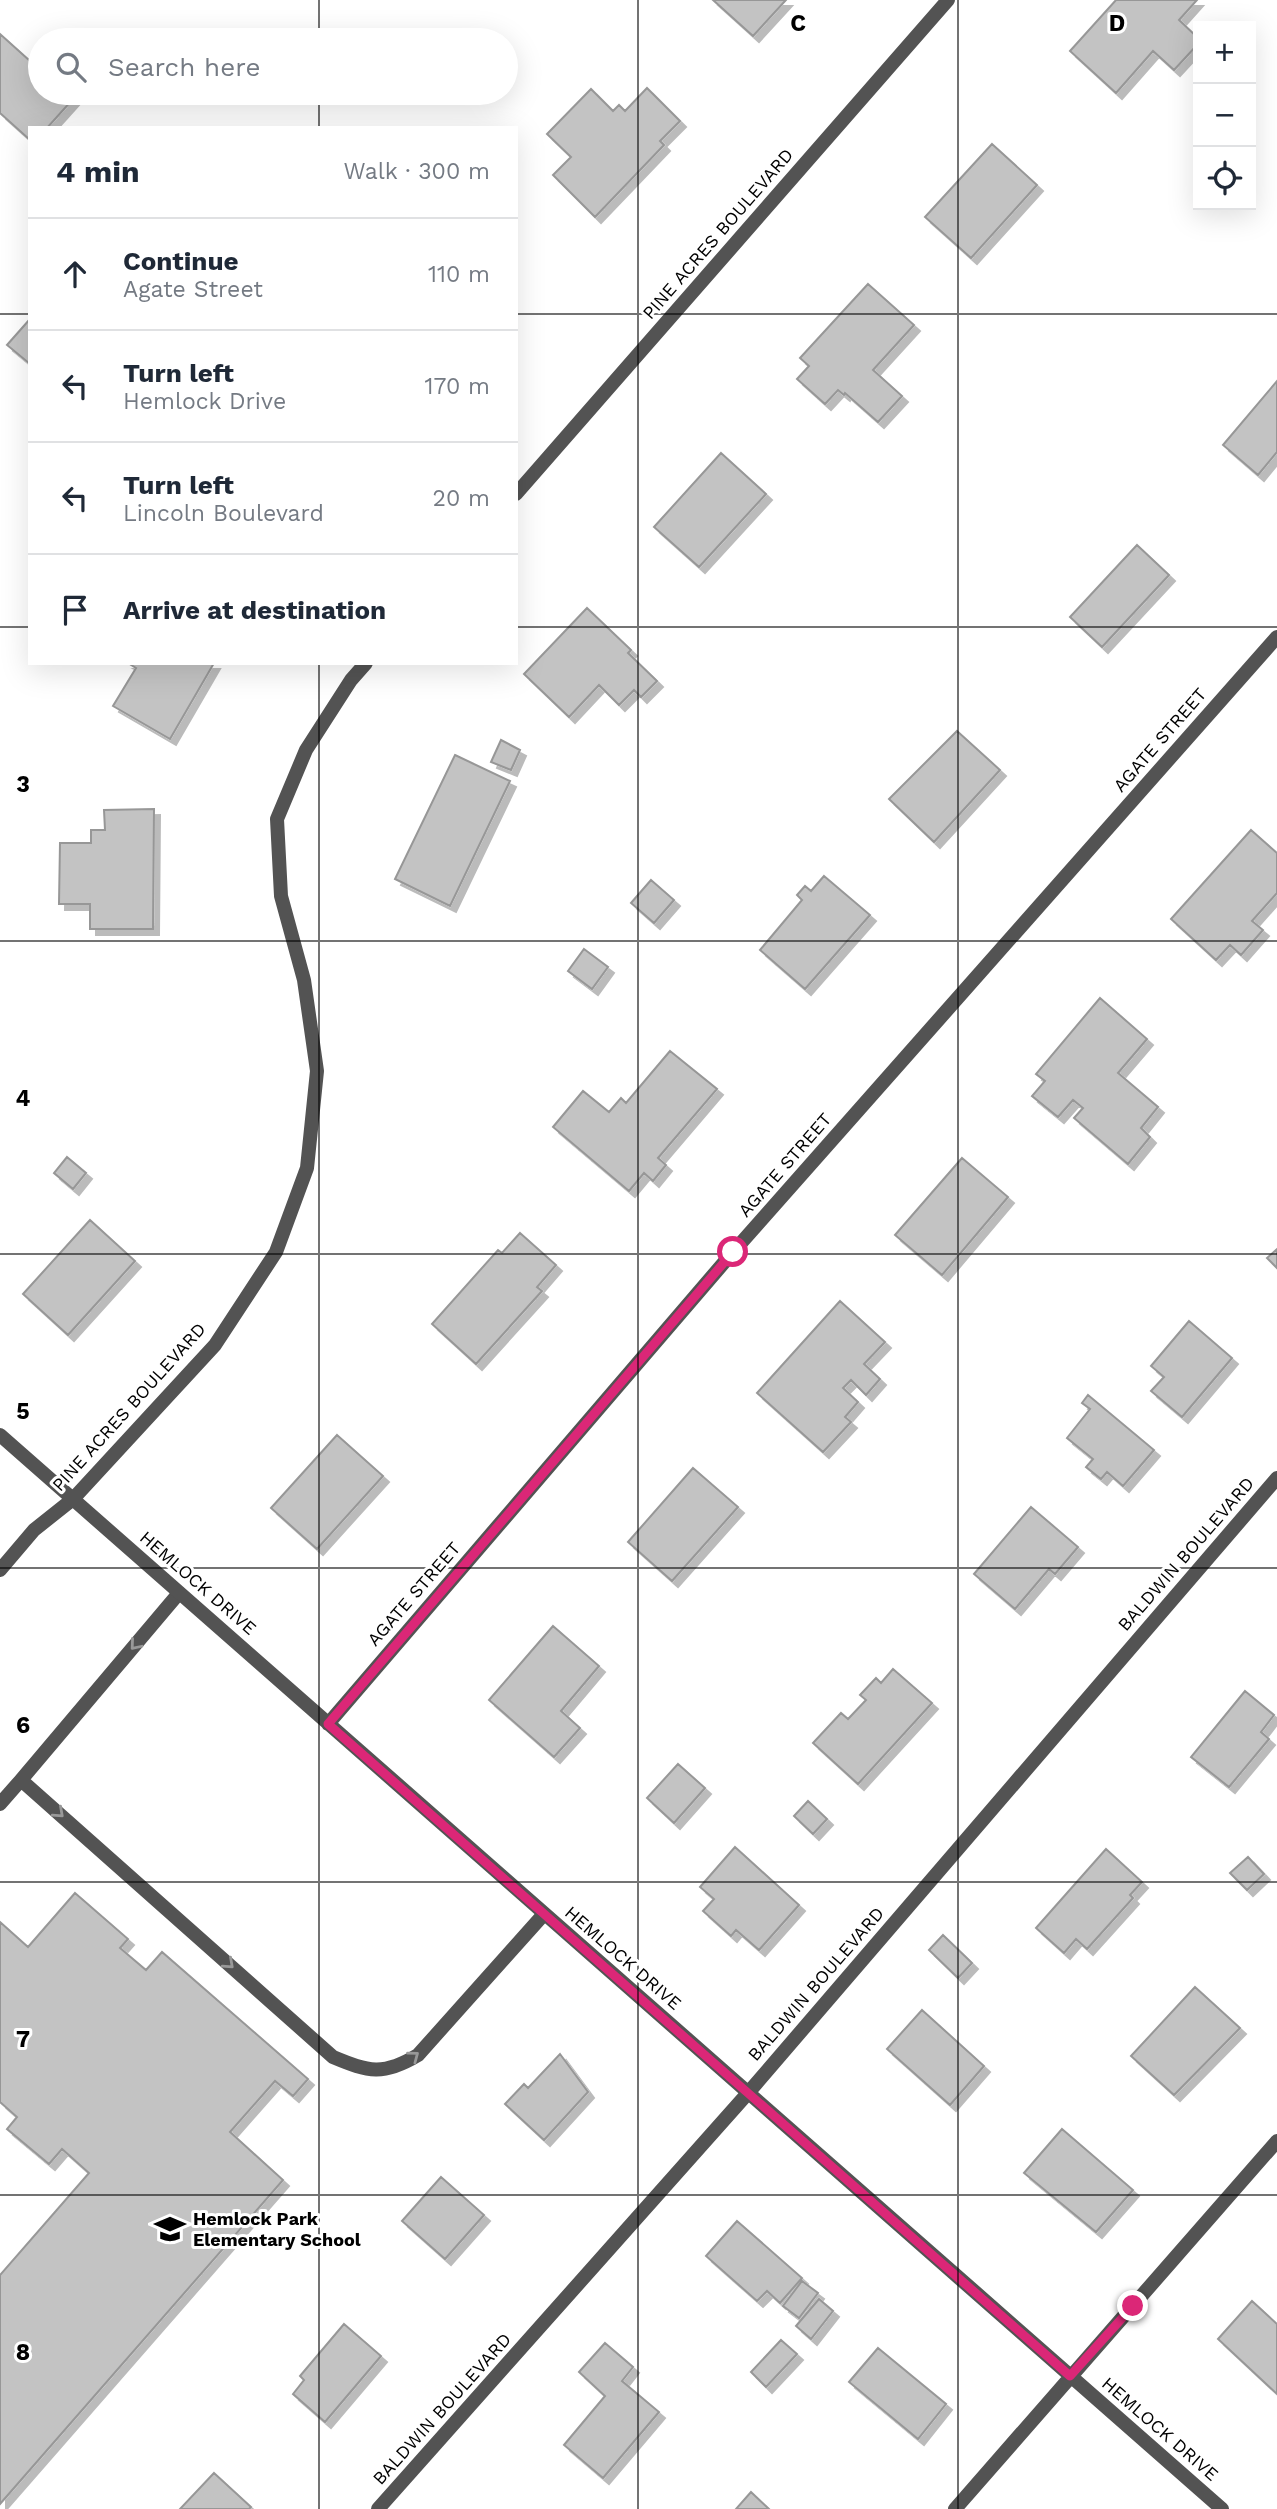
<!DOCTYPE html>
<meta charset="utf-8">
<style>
body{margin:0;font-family:"Work Sans",sans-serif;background:#f2f2f3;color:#1f2937}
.controls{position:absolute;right:21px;top:21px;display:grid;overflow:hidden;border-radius:0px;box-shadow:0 7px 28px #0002}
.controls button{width:63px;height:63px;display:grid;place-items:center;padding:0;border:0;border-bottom:2px solid #e0e1e3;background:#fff;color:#1f2937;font:35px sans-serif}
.stop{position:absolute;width:21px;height:21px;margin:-16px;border:5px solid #db2777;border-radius:50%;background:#fff}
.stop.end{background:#db2777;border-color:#fff;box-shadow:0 2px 7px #0008}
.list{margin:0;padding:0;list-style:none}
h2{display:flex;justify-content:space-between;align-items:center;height:91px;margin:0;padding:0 28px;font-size:30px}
h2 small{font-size:23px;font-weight:400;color:#747a83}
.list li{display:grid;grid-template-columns:46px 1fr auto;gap:21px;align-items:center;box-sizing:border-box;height:112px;padding:0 28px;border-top:2px solid #e0e1e3}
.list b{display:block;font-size:26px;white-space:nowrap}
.list p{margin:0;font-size:23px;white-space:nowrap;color:#747a83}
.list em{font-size:23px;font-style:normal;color:#747a83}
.icon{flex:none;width:38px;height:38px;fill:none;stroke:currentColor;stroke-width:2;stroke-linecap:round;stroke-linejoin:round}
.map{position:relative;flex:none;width:1277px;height:2509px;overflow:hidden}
.search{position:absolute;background:#fff;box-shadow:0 7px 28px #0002;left:28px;top:28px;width:490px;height:77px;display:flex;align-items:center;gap:18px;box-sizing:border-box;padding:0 24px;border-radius:38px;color:#747a83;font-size:26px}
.panel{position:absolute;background:#fff;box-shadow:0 7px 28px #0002;left:28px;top:126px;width:490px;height:539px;border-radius:0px}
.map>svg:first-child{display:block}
</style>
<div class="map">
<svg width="1277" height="2509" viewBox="0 0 1277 2509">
<defs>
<filter id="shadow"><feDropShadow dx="6" dy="6" stdDeviation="0" flood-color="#0004"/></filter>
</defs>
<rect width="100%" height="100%" fill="#fff"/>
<path fill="#c3c3c3" stroke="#979797" stroke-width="2" filter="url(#shadow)" d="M713,0H786L753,36Z
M1116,0H1197L1179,20L1198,38V44L1174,70L1153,51L1116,93L1070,51Z
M0,34L40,70V93H66L73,99L47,128H30V140L0,113Z
M647,88L680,121L660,141L664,145L595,217L553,175L571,157L547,134L591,89L613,111L619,105L625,111Z
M992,144L1037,185L971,258L925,217Z
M868,284L914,325L873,370L902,396L878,422L845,393L844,395L838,390L825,404L797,379L809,366L800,358Z
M30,319V364L7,345Z
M1277,381V452L1258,475L1223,445Z
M721,453L766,494L699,567L654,527Z
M1137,545L1169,575L1102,647L1070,617Z
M587,608L631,650L628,653L657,681L641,697L634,690L619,705L599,685L569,717L524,674Z
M128,663H214L170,739L113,706L136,668Z
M957,731L1000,770L934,842L889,799Z
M501,740L520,750L511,770L491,762Z
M455,755L510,781L450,906L395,879Z
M154,809L153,929H90V904H59L60,843H91V830H105L104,810Z
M1251,830L1277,853V893L1252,921L1263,930L1241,955L1230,945L1216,960L1171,919Z
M824,876L870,915L805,989L760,950L802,900L797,895L805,886L811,891Z
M651,880L674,900L654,923L631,903Z
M584,949L608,967L592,989L568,971Z
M1100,998L1147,1039L1118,1073L1158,1107L1141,1128L1150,1137L1128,1164L1074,1118L1083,1108L1073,1100L1058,1117L1032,1096L1045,1081L1036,1074Z
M670,1051L717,1089L658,1158L666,1165L653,1181L644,1173L629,1191L553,1127L583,1091L609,1112L621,1098L626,1103Z
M67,1157L86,1173L73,1189L54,1173Z
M962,1158L1008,1197L942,1275L895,1235Z
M90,1220L135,1261L68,1335L23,1294Z
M520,1233L556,1265L537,1287L542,1291L476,1364L432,1324L498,1250L502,1253Z
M1277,1249V1268L1267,1258Z
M840,1301L885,1342L864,1364L880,1379L866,1395L851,1380L843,1388L858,1402L845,1417L851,1422L823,1452L757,1393Z
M1189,1321L1232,1358L1182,1417L1151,1391L1164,1377L1151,1366Z
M1088,1395L1154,1450L1123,1486L1107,1472L1101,1479L1086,1467L1093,1459L1067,1438L1090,1409L1082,1403Z
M337,1435L383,1476L317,1549L271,1508Z
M693,1468L738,1507L672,1581L628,1542Z
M1031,1507L1078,1547L1055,1574L1049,1569L1015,1609L974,1574Z
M553,1626L599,1666L561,1711L580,1728L554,1757L489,1700Z
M893,1669L932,1703L858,1784L813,1743L841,1713L848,1719L866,1700L860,1695L876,1678L881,1683Z
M1245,1691L1274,1715L1261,1732L1269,1739L1229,1787L1191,1757Z
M678,1764L705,1788L674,1823L647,1798Z
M808,1801L827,1819L813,1834L794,1816Z
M735,1847L799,1905L759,1950L736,1930L731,1936L703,1911L714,1899L700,1887Z
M1106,1849L1142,1882L1130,1895L1133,1898L1087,1949L1076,1939L1064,1953L1036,1928Z
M1248,1857L1264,1874L1247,1890L1230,1873Z
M75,1893L128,1939L120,1948L146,1970L162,1952L308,2079L293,2096L275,2081L230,2132L283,2180L0,2504V2275L89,2173L62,2149L49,2164L7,2129L17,2117L0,2102V1922L28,1947Z
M943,1935L972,1963L958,1978L929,1950Z
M1195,1987L1240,2028L1174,2095L1131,2056Z
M922,2010L984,2066L950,2105L887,2049Z
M560,2054L588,2092L544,2140L505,2104L524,2084L528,2088Z
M1062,2129L1133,2190L1096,2232L1024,2173Z
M441,2177L484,2215L445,2259L402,2221Z
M737,2221L802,2278L780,2303L767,2291L757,2301L706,2256Z
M802,2281L818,2293L799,2318L783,2306Z
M819,2299L833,2311L811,2339L796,2326Z
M1252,2301L1277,2324V2394L1218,2339Z
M344,2324L381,2356L325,2422L293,2394L304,2380L300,2376Z
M781,2340L797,2354L766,2387L751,2372Z
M605,2343L633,2367L622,2381L659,2412L603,2478L564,2445L605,2396L579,2372Z
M878,2348L946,2404L918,2439L849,2382Z
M214,2473L251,2507L249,2509H180Z
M751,2492L769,2509H736Z"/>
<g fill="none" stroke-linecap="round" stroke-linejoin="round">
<path stroke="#535353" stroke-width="14" d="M179,1593L21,1780L333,2057C369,2072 383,2076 418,2055L544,1914
M0,1804L21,1780"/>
<path stroke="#535353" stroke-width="14" d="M516,494L948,0
M0,1435L1222,2509
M0,1570L34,1530L73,1499L215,1345L276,1252L307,1168L317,1071L304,980L281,896L277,819L306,750L351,680L366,663
M328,1724L733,1252L1277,637
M378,2509L748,2093L1277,1478
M955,2509L1277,2141"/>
</g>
<defs><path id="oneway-chevron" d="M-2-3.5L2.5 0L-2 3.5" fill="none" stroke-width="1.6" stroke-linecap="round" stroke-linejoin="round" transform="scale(1.75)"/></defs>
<g stroke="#989898">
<use href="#oneway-chevron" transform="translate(135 1645) rotate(130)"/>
<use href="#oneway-chevron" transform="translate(59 1813) rotate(42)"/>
<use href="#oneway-chevron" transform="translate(229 1964) rotate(42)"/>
<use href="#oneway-chevron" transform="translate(414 2056) rotate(-37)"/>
</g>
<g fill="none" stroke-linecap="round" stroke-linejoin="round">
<path stroke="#db2777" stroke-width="9" d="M733,1252L328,1724L1070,2376L1133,2306"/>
</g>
<path fill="none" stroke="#000" stroke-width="2" stroke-opacity="0.55" d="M319,0V40M638,0V2509M958,0V2509M319,93V128M0,314H30M516,314H1277M0,627H30M516,627H1277M319,663V2509M0,941H1277M0,1254H1277M0,1568H1277M0,1882H1277M0,2195H1277"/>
<defs>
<symbol id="school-bare" viewBox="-9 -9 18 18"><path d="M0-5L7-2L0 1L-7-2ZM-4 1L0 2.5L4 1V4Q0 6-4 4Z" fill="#000" stroke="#fff" stroke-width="2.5" paint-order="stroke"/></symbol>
</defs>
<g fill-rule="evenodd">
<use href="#school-bare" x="148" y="2207" width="44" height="44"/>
</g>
<g text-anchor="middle" stroke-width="6" stroke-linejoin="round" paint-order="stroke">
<g font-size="18" fill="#000" stroke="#fff">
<text transform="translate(718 234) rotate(-49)" y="6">PINE ACRES BOULEVARD</text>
<text transform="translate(1160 740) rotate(-49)" y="6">AGATE STREET</text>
<text transform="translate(785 1165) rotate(-49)" y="6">AGATE STREET</text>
<text transform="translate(129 1407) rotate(-48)" y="6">PINE ACRES BOULEVARD</text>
<text transform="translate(1186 1554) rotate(-49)" y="6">BALDWIN BOULEVARD</text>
<text transform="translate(198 1583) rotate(41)" y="6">HEMLOCK DRIVE</text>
<text transform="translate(414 1594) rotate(-49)" y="6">AGATE STREET</text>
<text transform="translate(623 1958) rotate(41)" y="6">HEMLOCK DRIVE</text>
<text transform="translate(816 1984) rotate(-49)" y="6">BALDWIN BOULEVARD</text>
<text transform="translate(442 2409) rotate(-48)" y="6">BALDWIN BOULEVARD</text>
<text transform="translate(1160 2429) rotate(41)" y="6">HEMLOCK DRIVE</text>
</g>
<g font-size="18" font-weight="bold" fill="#000" stroke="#fff" text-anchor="start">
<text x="193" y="2225">Hemlock Park<tspan x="193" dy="21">Elementary School</tspan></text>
</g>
</g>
<g font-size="23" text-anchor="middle" font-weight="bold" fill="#000" stroke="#fff" stroke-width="6" stroke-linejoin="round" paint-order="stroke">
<text x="798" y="31">C</text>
<text x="1117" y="31">D</text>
<text x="23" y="792">3</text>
<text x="23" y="1106">4</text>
<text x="23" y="1419">5</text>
<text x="23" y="1733">6</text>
<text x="23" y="2047">7</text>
<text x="23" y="2360">8</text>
</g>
</svg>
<div class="controls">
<button>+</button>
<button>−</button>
<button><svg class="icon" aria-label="locate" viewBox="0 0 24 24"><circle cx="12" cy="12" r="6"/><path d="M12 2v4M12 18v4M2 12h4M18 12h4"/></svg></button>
</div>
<div class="stop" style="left:733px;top:1252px"></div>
<div class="stop end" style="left:1133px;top:2306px"></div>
<div class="search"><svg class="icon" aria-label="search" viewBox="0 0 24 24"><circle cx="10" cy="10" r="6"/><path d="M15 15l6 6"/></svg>Search here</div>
<section class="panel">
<h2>4 min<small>Walk · 300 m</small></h2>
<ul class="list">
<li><svg class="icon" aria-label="ahead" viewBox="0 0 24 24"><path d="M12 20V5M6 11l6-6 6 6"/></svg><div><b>Continue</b><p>Agate Street</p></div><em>110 m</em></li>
<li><svg class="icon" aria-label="left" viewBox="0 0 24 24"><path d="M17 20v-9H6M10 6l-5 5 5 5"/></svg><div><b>Turn left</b><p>Hemlock Drive</p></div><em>170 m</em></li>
<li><svg class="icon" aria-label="left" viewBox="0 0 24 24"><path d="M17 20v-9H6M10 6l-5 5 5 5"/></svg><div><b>Turn left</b><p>Lincoln Boulevard</p></div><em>20 m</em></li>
<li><svg class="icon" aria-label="arrive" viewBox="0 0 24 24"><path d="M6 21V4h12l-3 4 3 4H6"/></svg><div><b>Arrive at destination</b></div></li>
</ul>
</section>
</div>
